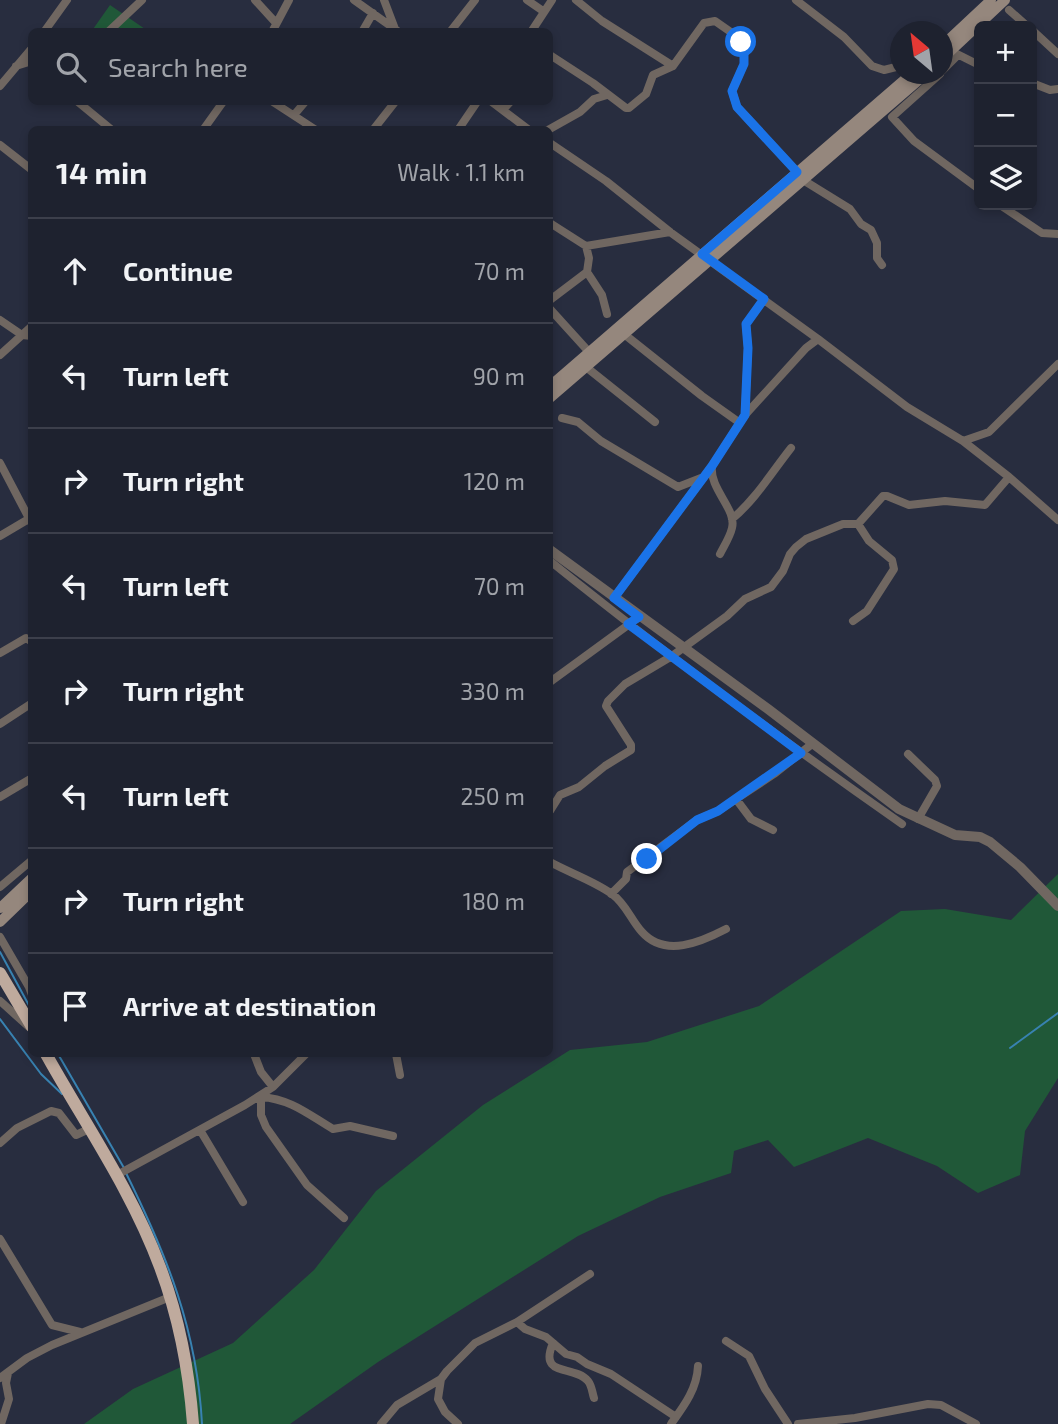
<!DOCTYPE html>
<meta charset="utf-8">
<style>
body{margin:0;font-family:"Exo 2",sans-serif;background:#2b2f3b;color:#f1f3f6}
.controls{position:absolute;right:21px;top:21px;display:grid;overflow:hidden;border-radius:10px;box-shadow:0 4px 10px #0003}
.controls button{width:63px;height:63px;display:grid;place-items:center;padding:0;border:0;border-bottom:2px solid #3c3f4b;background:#1e222f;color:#f1f3f6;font:35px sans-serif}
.compass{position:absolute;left:890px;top:21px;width:63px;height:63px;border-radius:50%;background:#1e222f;box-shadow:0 4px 10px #0003;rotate:331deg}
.stop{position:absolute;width:21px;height:21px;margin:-16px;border:5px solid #1a73e8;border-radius:50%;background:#fff}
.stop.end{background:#1a73e8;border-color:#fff;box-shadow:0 2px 7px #0008}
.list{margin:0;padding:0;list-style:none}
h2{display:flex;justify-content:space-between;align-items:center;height:91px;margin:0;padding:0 28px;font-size:30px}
h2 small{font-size:23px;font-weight:400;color:#a1a4aa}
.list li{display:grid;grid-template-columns:46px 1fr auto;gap:21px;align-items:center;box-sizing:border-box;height:105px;padding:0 28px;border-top:2px solid #3c3f4b}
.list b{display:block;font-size:26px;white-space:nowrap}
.list em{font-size:23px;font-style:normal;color:#a1a4aa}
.icon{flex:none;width:38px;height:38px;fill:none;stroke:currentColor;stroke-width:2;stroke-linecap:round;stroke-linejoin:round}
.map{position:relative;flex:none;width:1058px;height:1424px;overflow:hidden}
.search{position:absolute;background:#1e222f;box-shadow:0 4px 10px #0003;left:28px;top:28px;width:525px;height:77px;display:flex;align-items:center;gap:18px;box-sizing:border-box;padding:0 24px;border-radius:10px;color:#a1a4aa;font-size:26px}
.panel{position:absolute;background:#1e222f;box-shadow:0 4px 10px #0003;left:28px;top:126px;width:525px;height:931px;border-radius:10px}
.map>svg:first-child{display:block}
</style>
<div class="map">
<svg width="1058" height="1424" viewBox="0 0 1058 1424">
<rect width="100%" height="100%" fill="#282d3f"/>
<path fill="#205838" d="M110,5L148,31L91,32Z
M1058,874V1078L1025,1131L1020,1175L978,1193L937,1166L868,1138L794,1167L768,1140L734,1151L731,1173L660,1197L578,1236L378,1362L290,1424H84L133,1389L233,1343L314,1270L376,1191L483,1105L570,1050L647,1042L759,1006L901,911L945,909L1011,920Z"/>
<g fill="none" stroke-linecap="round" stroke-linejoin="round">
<path stroke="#3882b1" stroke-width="2" d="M0,952L32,1011
M0,1019L41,1074L62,1094
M1010,1048L1058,1013
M58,1054L124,1168
M126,1173C167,1256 197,1329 202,1424"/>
<path stroke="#706761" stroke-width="8" d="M255,0L276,23
M354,0L399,32
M384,0L395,29
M527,0L543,11
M576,0L602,21L673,66
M796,0L844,37L872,66L884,70L900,66
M1009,10L1027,26
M1032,30L1058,54
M44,32L67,0
M108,32L142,0
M272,32L289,0
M362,32L373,13
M450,32L475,0
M531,32L552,0
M947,49L979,65
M550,55L593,83L626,108H629L646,94L653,75L673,66L704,23L715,21L735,35L741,42L744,53V64L732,91L737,107L797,172
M16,66L32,61
M942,71L958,55
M940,74L892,117L914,141L979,189
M1032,83L1050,90L1058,89
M0,86L32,48
M78,102L112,130
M273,102L316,130
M492,102L529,130
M503,110L510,102
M294,115L305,102
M203,130L223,102
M373,130L395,102
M458,130L477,102
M548,130L580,112L594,99L607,95
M550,143L606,181L670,232L818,339L907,407L963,441L1009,477L1058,520
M0,145L32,170
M803,180L850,209L861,224L871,230L877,243V258L882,265
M1000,205L1042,233L1058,234
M550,223L586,246L670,232
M586,246L589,258L587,272L602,295L607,314
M550,300L587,272
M550,309L589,352
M0,320L22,335L32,336
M624,334L702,396L740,423
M0,355L32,326
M586,367L655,422
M745,415L748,348L746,324L764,299
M562,418L578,422L601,441L678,487L701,478
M963,441L989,432L1058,364
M0,463L32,524
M712,466C709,489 737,509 732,528C730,537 724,546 720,554
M732,519C755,500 772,472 791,448
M0,536L32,517
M550,561C664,653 782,740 902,824
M614,598L712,466L745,415L806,348L818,339
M853,621L867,611L894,569L892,560L869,541L858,524
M0,653L26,638L32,642
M550,682L639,617
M0,724L32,703
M908,754L935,780L937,786L918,819
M0,797L32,778
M736,799L751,819L773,830
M550,811L560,795L579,787L605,766L631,750V745L606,706L608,701L625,684L672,656L727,616L745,599L771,587L783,571L790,554L796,547L806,539L843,524H858L883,496H887L909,505L945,501L985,505L1009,477
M550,862C570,873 594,881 612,894C626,904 631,920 642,932C665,958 701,942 726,929
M0,887L32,860
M611,894L626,879L627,872L697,820L718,811L774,774L812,744
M0,937L29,987L32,995
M0,1001L29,1027
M254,1054L261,1072L273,1087
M396,1054L400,1075
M261,1095V1115L266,1127L307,1185L344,1218
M261,1097C291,1099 309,1115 333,1129L350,1126L393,1136
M200,1130L243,1202
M0,1143L17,1128L51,1111L59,1113L76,1135L89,1129
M117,1175L245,1105L273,1087L306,1054
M0,1239L52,1325L80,1332
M517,1322L525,1329L546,1337L566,1354L577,1357L587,1364L611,1374L676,1417
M726,1341L749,1356L765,1389L788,1424
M553,1343C538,1378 574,1364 588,1381C592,1386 592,1392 594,1398
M0,1378L27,1358L52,1345L170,1297
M1,1424L9,1399L6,1383L8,1373
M381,1424L397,1405L441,1379
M458,1424L445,1412L438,1399L441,1379L447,1371L475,1343L517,1322L590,1274
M671,1424C684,1406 697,1389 698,1366
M798,1424L855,1418L928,1404L941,1405L976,1424"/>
<path stroke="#706761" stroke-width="10" d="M550,550L768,709L899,809L955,835L980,837L990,842L1020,867L1058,906"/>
<path stroke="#95877d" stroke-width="10" d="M942,46L991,0
M942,59L1005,0
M550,386L911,74
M550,398L926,74
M0,908L32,878
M0,922L32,891"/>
<path stroke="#bfaa9d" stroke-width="12" d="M0,973L32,1027
M46,1054C85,1124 132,1191 160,1267C179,1317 189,1371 193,1424"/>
</g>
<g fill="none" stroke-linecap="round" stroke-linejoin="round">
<path stroke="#1a73e8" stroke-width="9" d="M647,859L697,820L718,811L801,753L628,624L639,617L614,598L712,466L745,415L748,348L746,324L764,299L702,254L797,172L737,107L732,91L744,64V53L741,42"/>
</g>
</svg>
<div class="controls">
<button>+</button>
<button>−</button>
<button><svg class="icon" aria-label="layers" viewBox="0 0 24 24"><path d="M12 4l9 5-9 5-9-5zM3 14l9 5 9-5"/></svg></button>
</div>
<svg class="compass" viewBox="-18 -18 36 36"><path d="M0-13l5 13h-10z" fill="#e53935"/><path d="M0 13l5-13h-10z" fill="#a1a4aa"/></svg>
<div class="stop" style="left:741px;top:42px"></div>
<div class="stop end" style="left:647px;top:859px"></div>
<div class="search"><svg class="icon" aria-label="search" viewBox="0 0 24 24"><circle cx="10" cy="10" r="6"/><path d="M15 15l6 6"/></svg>Search here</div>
<section class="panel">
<h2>14 min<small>Walk · 1.1 km</small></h2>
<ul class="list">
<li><svg class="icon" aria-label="ahead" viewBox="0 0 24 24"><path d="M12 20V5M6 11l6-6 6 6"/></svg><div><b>Continue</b></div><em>70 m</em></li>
<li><svg class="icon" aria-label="left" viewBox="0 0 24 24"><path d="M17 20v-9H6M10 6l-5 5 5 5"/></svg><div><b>Turn left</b></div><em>90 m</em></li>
<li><svg class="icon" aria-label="right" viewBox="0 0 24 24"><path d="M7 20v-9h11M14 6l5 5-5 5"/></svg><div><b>Turn right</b></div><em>120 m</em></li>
<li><svg class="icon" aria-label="left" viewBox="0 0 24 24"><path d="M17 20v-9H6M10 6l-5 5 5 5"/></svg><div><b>Turn left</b></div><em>70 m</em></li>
<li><svg class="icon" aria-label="right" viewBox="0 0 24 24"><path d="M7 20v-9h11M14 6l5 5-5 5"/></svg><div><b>Turn right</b></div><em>330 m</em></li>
<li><svg class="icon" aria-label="left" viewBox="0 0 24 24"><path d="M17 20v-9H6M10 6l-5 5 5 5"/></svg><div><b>Turn left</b></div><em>250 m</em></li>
<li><svg class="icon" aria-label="right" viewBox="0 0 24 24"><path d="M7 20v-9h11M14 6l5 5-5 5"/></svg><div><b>Turn right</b></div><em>180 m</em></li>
<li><svg class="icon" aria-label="arrive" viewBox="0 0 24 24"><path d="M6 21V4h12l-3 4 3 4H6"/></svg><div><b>Arrive at destination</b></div></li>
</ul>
</section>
</div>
